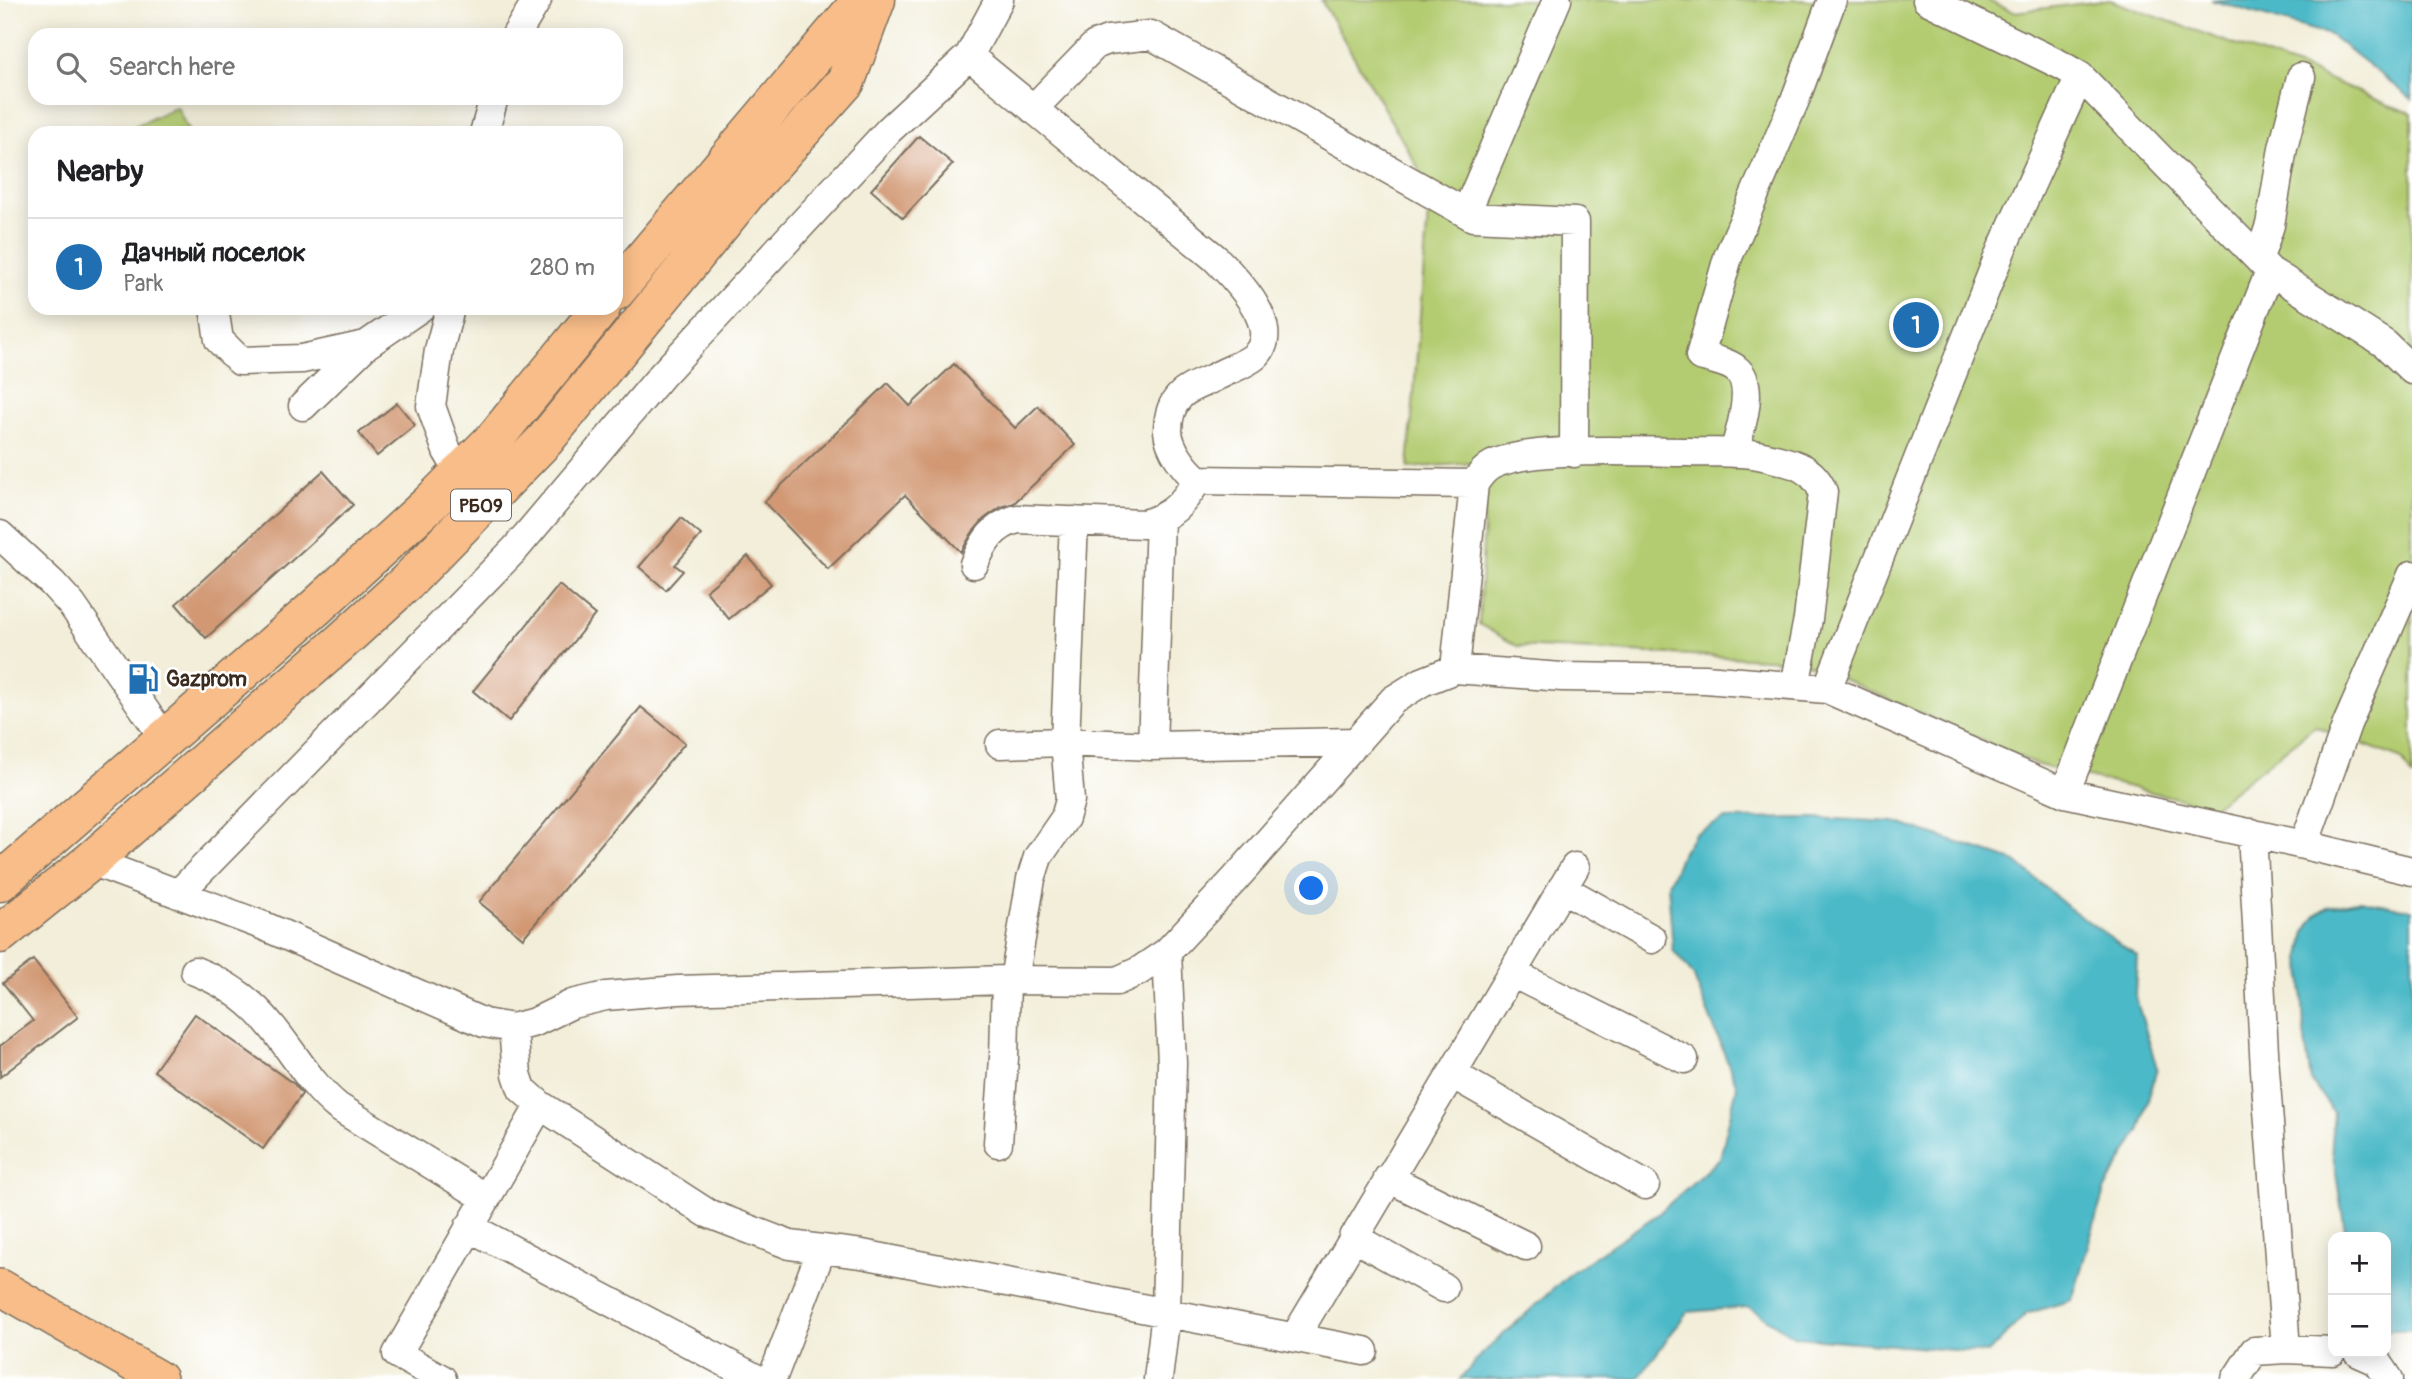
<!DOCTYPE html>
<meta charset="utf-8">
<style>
body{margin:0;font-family:Pangolin,sans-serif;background:#f2f2f2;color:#202124}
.controls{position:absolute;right:21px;bottom:21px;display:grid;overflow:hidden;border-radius:14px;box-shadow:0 4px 18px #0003}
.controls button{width:63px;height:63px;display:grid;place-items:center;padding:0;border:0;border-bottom:2px solid #e0e0e0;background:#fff;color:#202124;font:35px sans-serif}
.you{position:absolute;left:1312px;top:889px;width:24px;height:24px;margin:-18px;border:5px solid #fff;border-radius:50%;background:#1a73e8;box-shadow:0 0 0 10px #1a73e833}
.badge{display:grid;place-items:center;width:46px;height:46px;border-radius:50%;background:#1f6fb2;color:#fff;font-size:23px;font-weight:700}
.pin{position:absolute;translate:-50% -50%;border:4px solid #fff;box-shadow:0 2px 7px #0006}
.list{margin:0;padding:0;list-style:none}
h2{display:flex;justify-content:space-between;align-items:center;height:91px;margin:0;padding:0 28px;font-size:30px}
h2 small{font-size:23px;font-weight:400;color:#757577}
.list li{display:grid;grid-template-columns:46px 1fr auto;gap:21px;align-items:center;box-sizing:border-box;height:98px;padding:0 28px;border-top:2px solid #e0e0e0}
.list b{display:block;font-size:26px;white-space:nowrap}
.list p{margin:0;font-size:23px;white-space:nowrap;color:#757577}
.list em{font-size:23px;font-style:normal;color:#757577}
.icon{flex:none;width:38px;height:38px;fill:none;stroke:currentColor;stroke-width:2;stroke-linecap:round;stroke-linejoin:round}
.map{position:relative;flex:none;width:2412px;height:1379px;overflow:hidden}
.search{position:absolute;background:#fff;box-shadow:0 4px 18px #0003;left:28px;top:28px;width:595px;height:77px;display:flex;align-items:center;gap:18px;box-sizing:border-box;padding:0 24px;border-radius:21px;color:#757577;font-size:26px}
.panel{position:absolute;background:#fff;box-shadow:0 4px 18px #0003;left:28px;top:126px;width:595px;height:189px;border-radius:21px}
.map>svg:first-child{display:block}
</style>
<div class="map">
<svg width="2412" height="1379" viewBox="0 0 2412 1379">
<rect width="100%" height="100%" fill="#fff"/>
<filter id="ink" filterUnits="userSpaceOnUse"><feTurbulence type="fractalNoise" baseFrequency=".0143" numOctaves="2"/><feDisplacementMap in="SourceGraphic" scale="14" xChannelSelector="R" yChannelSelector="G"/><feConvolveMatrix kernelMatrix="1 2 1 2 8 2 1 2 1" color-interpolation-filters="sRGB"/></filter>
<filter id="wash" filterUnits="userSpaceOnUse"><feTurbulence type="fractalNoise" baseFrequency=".00686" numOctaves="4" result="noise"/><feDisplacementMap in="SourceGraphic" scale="28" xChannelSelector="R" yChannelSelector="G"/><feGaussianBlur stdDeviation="1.57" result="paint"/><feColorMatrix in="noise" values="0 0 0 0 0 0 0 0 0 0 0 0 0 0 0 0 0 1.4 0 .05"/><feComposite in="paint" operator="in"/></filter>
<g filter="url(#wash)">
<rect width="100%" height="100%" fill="#f2eed9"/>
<path fill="#b3cc71" stroke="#777b48" stroke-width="2" d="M1321,0H1986L2014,12L2110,0L2312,72L2389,105L2412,113V778L2402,759L2315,726L2213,807L2038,765L1802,661L1517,646L1479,624L1487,462L1408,468L1430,188Z
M177,107L189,133H120Z"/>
<path fill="#4cb9c7" stroke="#447272" stroke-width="2" d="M2211,0H2412V99L2330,35Z
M1813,818L1895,822L2016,862L2068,907L2137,956L2135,995L2157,1068L2140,1129L2104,1191L2072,1300L2026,1314L1988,1353L1795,1337L1749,1307L1687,1312L1638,1379H1460L1484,1352L1573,1271L1658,1214L1720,1158L1737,1086L1693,975L1673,950L1668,884L1681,855L1694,834L1725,819Z
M2361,900L2412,910V1330H2386V1237H2346L2331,1142L2334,1113L2311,1081L2304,1033L2301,956L2306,931L2316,915L2328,907Z"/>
<g id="blocks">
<path fill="#d19873" d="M919,136L953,164L903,218L871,190Z
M954,364L1015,428L1038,406L1075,445L1014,503L1001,507L984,519L972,533L961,552L905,495L828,569L764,502L888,383L910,406Z
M397,403L415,425L377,456L359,433Z
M323,471L353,505L206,638L176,604Z
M681,518L701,535L675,565L683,571L666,590L639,567Z
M748,556L771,584L729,619L706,591Z
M559,585L595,615L509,721L473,691Z
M641,707L685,743L523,938L479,902Z
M33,960L78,1017L0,1077V1046L33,1021L3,983Z
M195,1014L294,1084L302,1094L263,1149L154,1071Z"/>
</g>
</g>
<g filter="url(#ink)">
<use href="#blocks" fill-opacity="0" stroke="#7b6f5f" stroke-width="2"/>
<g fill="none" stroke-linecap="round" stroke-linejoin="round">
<defs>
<path id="minor" d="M1927,0L2061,65L2080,76L2270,271L2385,344L2412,370
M516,35L537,0
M969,56L1215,258C1235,278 1285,328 1255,356C1246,364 1228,370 1217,376C1206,382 1188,387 1180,396C1170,406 1168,418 1168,431C1169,448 1185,470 1198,480L1474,484L1455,669
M1033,109L1095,45L1108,40L1151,35L1473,217L1575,222L1574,453
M484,133L494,98
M1466,213L1557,0
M2259,258L2270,225L2283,148L2301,77
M214,308L219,340L240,361L302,359L366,345L420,308
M450,308L439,350L431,406L447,451L460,473
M303,406L366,345
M1734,453C1739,433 1757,385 1736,369C1728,362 1710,359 1700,356L1728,257L1795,100L1832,0
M1474,484C1479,476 1484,469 1492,465C1533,445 1640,452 1688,452C1709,453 1731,451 1752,454C1765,456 1780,460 1793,464C1808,469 1818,479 1823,492L1808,619L1795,686
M0,535L52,583L72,605L164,738
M974,564C984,541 993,526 1017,519L1144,524C1173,516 1182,504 1198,480
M1827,689L2002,248L2080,76
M1000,744L1065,742L1152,746L1357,742
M1152,746L1160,520
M2065,793L2270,271
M2252,833L2265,1070L2286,1349
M2304,845L2347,724L2412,575
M91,861L264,926L484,1023L513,1028L535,1022L572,1004L606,996L678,990L1006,980L1117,981L1139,971L1167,952L1235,879L1393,700L1422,682L1455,669L1562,677L1705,679L1827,689L2065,793L2304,845L2412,871
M1562,888L1652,939
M178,894L516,548L662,375L889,130L969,56L999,0
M195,971C226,983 252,1001 273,1028C295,1055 311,1085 338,1107L486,1198
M1512,973L1684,1059
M1014,980L1031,879L1038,857L1065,818L1070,800L1065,742L1074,521
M513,1028L517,1074L522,1089L540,1105L707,1213L790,1245L862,1254L1364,1351
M1452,1074L1645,1185
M998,1143L1004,1058L1006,980
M1388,1178L1526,1246
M469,1227L757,1379
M1353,1237L1444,1288
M1295,1337L1575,867
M2359,1353L2377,1361L2389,1379
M442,1379L397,1354L540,1105
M772,1379L821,1251
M1158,1379L1166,1313L1172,1063L1167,952
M2236,1379L2254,1351L2286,1349L2333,1351"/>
<path id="major" d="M0,1287L159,1379"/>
<path id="highway" d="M616,291L862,0
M0,882L314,609L429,504L495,438L601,308
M0,934L91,861L341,642L406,583L545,440L749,190L846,81L876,0"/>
</defs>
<use href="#minor" stroke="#7b6f5f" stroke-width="31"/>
<use href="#major" stroke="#7b6f5f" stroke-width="38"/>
<use href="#highway" stroke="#7b6f5f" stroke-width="41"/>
<use href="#minor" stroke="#fff" stroke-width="28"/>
<use href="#major" stroke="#f8bd89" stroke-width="35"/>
<use href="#highway" stroke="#f8bd89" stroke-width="38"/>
</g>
</g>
<defs>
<symbol id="fuel-bare" viewBox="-9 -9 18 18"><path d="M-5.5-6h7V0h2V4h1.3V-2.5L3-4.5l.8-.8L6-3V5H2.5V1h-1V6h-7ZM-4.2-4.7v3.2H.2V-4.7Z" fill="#1f6fb2" stroke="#fff" stroke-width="2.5" paint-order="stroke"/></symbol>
</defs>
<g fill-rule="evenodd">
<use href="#fuel-bare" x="121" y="657" width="44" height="44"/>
</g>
<g text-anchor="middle" stroke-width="5" stroke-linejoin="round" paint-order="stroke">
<rect fill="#fff" stroke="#766a62" stroke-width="2" x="451" y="489.5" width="60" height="31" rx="5"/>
<g font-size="19" font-weight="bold" fill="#3b2a1e">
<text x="481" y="512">РБ09</text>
</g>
<g font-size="21" font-weight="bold" fill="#3b2a1e" stroke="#fff" text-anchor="start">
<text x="166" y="686">Gazprom</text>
</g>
</g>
</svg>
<div class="controls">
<button>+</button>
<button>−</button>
</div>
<div class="you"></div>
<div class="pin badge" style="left:1916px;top:325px">1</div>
<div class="search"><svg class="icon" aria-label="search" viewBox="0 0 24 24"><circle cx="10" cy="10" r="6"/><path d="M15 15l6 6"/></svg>Search here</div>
<section class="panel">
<h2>Nearby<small></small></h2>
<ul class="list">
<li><span class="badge">1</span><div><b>Дачный поселок</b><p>Park</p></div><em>280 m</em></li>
</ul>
</section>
</div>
